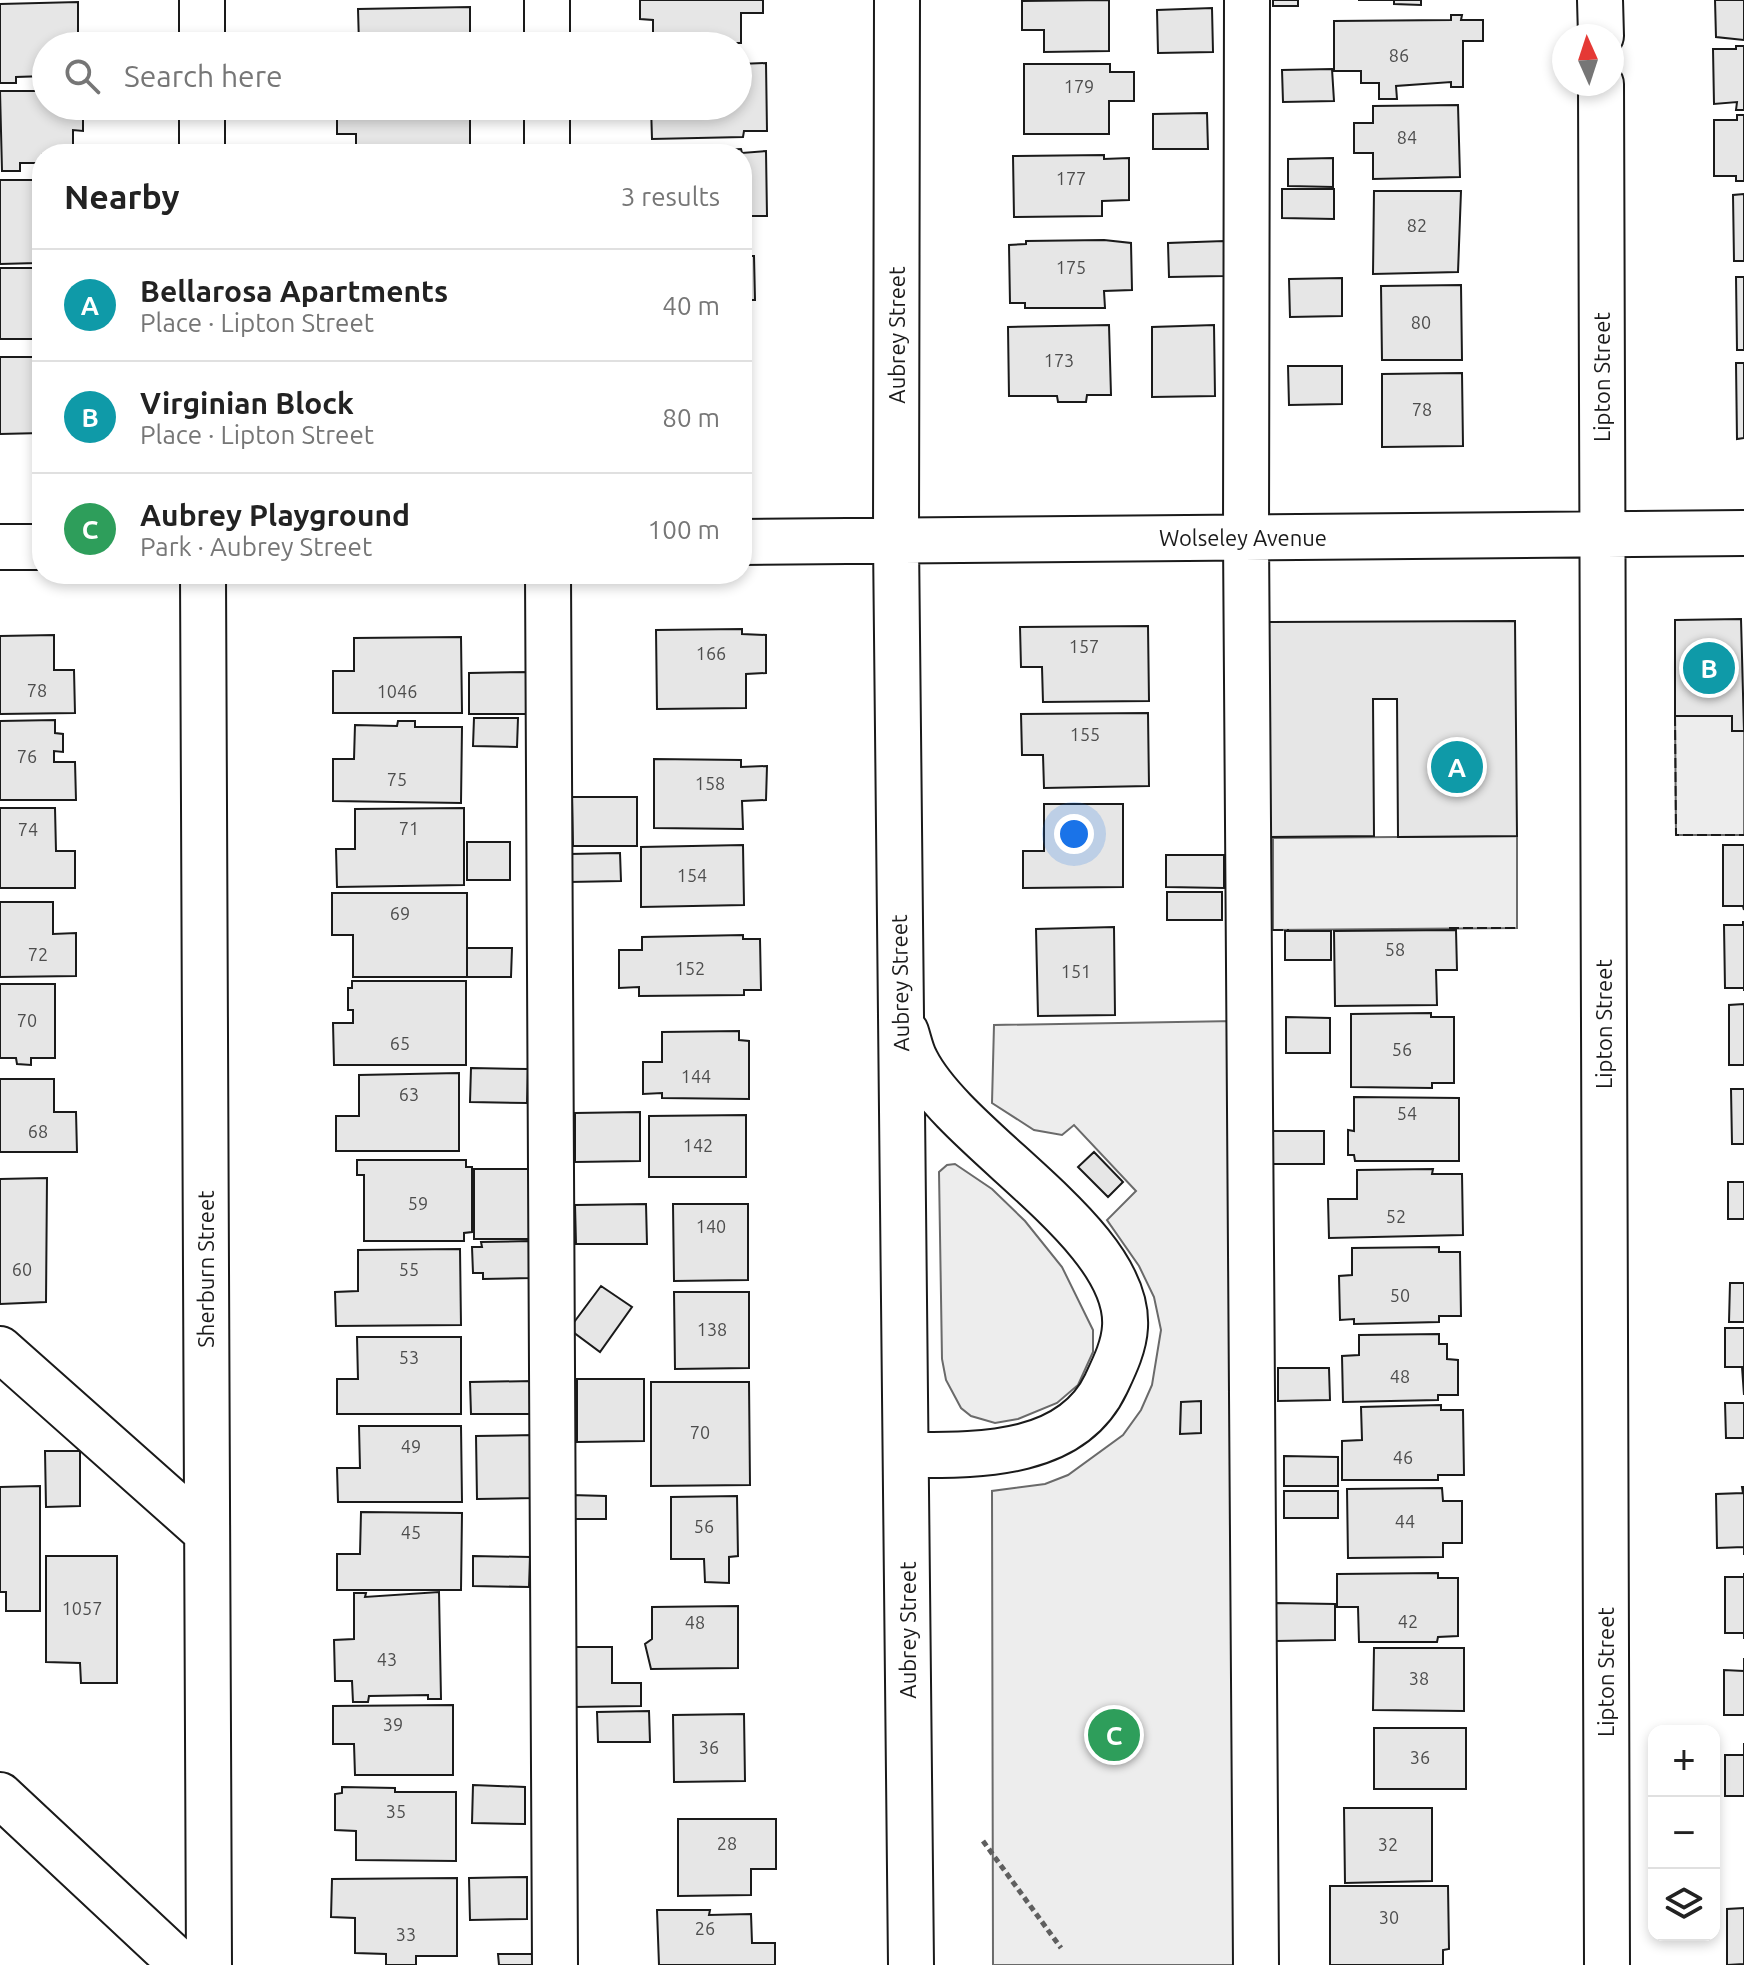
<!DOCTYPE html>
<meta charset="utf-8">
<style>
body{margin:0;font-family:Ubuntu,sans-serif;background:#f6f6f6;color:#222}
.controls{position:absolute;right:24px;bottom:24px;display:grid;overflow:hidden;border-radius:16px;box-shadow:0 4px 12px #0003}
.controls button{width:72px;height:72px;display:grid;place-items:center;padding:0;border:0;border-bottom:2px solid #e0e0e0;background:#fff;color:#222;font:40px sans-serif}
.compass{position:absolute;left:1552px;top:24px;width:72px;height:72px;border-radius:50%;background:#fff;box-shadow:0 4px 12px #0003;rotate:357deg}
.you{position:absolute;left:1074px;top:834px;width:28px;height:28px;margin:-20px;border:6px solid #fff;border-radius:50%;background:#1a73e8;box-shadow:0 0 0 12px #1a73e833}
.badge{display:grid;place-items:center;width:52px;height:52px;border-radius:50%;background:#0f766e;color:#fff;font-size:26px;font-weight:700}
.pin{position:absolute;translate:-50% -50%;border:4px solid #fff;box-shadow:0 2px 8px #0006}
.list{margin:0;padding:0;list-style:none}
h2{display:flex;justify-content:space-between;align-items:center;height:104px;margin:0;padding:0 32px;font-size:34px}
h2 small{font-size:26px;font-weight:400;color:#767676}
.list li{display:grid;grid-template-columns:52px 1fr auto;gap:24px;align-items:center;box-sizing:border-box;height:112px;padding:0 32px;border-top:2px solid #e0e0e0}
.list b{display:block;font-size:30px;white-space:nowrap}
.list p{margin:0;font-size:26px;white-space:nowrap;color:#767676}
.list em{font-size:26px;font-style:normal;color:#767676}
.icon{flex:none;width:44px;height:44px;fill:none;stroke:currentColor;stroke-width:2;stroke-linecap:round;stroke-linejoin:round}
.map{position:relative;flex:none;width:1744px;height:1965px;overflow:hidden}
.search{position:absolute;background:#fff;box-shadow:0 4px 12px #0003;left:32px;top:32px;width:720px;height:88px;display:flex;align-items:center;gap:20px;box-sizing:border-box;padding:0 28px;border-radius:44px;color:#767676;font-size:30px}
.panel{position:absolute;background:#fff;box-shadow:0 4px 12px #0003;left:32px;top:144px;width:720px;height:440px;border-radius:32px}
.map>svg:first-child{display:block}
</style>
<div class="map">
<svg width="1744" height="1965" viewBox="0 0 1744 1965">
<rect width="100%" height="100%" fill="#fff"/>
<path fill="#ededed" stroke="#6a6a6a" stroke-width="2" d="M1675,716H1732V731H1744V835H1676Z
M1517,836V928L1273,930V838Z
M1235,1021L1239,1965H993L992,1491L1045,1484L1068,1475L1123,1435L1141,1410L1152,1385L1161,1330L1154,1297L1139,1266L1107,1220L1136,1191L1074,1125L1062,1135L1034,1130L992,1103L994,1025Z
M955,1164L992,1189L1025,1221L1062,1267L1093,1330V1352L1078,1385L1057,1403L1018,1419L995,1423L971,1416L961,1408L946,1380L942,1359L939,1172L947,1165Z"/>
<path fill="#e6e6e6" stroke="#1a1a1a" stroke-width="2" d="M640,0H763V13H741V43H653V20L640,19Z
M1109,0V51L1044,52V30H1022V1Z
M1273,0H1298V6H1273Z
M1358,0H1421V5L1394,4V0Z
M1715,0H1744V40L1716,37Z
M78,2V45L46,46V76L16,77V83H0V4Z
M470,7V46H341L359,44L358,9Z
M1212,8L1213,52L1158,53L1157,10Z
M1451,15H1462L1461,20H1483V41H1463V87H1451V82L1396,86L1397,99H1379V83H1361V71H1334V21L1451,20Z
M1736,46H1744V110H1736L1737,102L1714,104L1713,49H1736Z
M738,60L739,64L766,63L767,131H744L743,137L652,139L651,106H738Z
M1024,64H1110V72H1134V101H1109V134H1024Z
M1332,69L1334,101L1283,102L1282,70Z
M0,91H46V106H83V131L73,130V154H42V163H20V171H2Z
M1458,105L1460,177L1373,179V153H1354V123H1373V106Z
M337,106H470V154H356V134H337Z
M1207,113L1208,149H1153V114Z
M1737,115H1744V181H1736V176H1714V120H1737Z
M741,149L742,153L766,151L767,216H742L743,223H742V154H641Z
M1104,155V159L1129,158V200L1102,201V216L1014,217L1013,156Z
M1333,158V187L1288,186V159Z
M0,180H42V252L36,253L37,263L0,264Z
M1282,189H1334V219L1282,218Z
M1374,191H1461L1458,272L1373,274Z
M1744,194V261H1734L1733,195Z
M1104,240L1131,243L1132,290L1104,291L1105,308H1025V303H1010L1009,245L1026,244V241Z
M1224,241V276L1169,277L1168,243Z
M742,256H754L755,300H742Z
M0,268H42V339H0Z
M1736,277H1744V350H1737Z
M1342,278V316L1290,317L1289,279Z
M1461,285L1462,360H1382L1381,286Z
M1109,325L1111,395H1087L1086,402H1058L1057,396H1009L1008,327Z
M1214,325L1215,396L1152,397V327Z
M0,357H42V433L0,434Z
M1736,363H1744V438L1737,439Z
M1288,366H1342V404L1289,405Z
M1462,373L1463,446L1382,447V374Z
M1741,619L1744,731H1732V716H1675V620Z
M1515,621L1517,836L1398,837L1397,699H1373L1374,836L1256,837L1254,622Z
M1148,626L1149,701L1043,702L1042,667H1021L1020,627Z
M742,629V634L766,635V673L746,674V708L657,709L656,630Z
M54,635V670H74L75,713L0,714V636Z
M461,637L462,713H333V671H354V638Z
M530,672V714H469V673Z
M1148,713L1149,786L1044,788L1043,755H1022L1021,714Z
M474,718H518L517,747L473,746Z
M55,720V733L63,734V752L54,751V762H75L76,800H0V721Z
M398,721H415V727H462L461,803L333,801V759H354L355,725L397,726Z
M654,759L741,760V767L767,766L766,800L742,801L743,829L654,828Z
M572,797H637V846H573Z
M1044,804H1123V887L1023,888V851H1044Z
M0,808H55L56,851H75V888H0Z
M464,808V885L337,887L336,849H355V809Z
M467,842H510V880H467Z
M743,845L744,905L641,907V847Z
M1723,845H1744V910L1743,906H1723Z
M620,853L621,881L569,882V854Z
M1166,855H1224V888L1166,887Z
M1167,892H1222V920H1167Z
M332,893H467V977H353V935H332Z
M0,902H53V934L76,933V976L0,977Z
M1743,922H1744V991V988H1725L1724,925H1743Z
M1114,927L1115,1015L1038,1016L1036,929Z
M1456,930L1457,970H1436L1437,1005L1335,1006L1334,931Z
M1285,931H1331V960H1285Z
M743,935V939H760L761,990H744V995L639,996V987L619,988V950H642V937Z
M467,948H512L511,977H467Z
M352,981H466V1065H334L333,1023H353V1010H348V988H352Z
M0,984H55V1058H31V1065L17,1064L16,1058H0Z
M1744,1004V1065H1729V1005Z
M1431,1013V1017H1454V1083H1432V1088L1351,1087V1014Z
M1286,1017L1330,1018V1053H1286Z
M739,1031V1040L749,1041V1099L662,1098V1093L643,1094V1062H662V1032Z
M471,1068L528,1069L527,1103L470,1102Z
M459,1073V1151H336V1116H359V1075Z
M0,1079H54V1112H76L77,1152H0Z
M1731,1089H1744V1144H1732Z
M1354,1097L1459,1098V1161H1355L1354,1155H1348V1130L1354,1131Z
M640,1112V1161L575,1162V1113Z
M746,1115V1177H649V1116Z
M1272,1131H1324V1164H1273Z
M1094,1152L1123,1182L1108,1197L1078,1167Z
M357,1160H466V1167H472V1232L464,1233V1241H364V1175H357Z
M474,1169H537V1239H474Z
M1433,1169L1432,1174H1462L1463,1235L1329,1238L1328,1199H1357V1170Z
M47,1178L46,1302L0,1304V1179Z
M1728,1182H1744V1219H1728Z
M646,1204L647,1244H576L575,1205Z
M673,1204H748V1280L674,1281Z
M530,1241L531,1278L483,1279V1273H473L472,1247H482L481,1242Z
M1439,1247V1252H1460L1461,1316H1439V1322L1354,1324V1319L1340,1320L1339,1276L1352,1275V1248Z
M460,1249L461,1325L336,1326L335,1292L358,1291V1250Z
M1730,1283H1744V1322H1729Z
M601,1286L632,1307L600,1352L569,1329Z
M674,1292H749V1368L675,1369Z
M1725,1328H1744V1395L1742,1367H1725Z
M1439,1334V1344H1447V1359L1458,1360V1395H1438V1400L1343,1402L1342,1356L1359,1355V1335Z
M357,1337H461V1414H337V1379H358Z
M1278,1368H1329L1330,1400L1278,1401Z
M577,1379H644V1441L577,1442Z
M533,1381V1414H471L470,1382Z
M651,1382H749L750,1485L651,1486Z
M1201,1401V1433L1180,1434L1181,1402Z
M1725,1403H1744V1438H1726Z
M1441,1405V1410H1463L1464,1475H1438V1480H1342V1441L1362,1440L1361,1407Z
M359,1426H461L462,1502H338L337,1468H360Z
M535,1435V1498L477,1499L476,1436Z
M45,1451H80V1506L46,1507Z
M1284,1456L1338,1457V1486H1284Z
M40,1486V1611H6V1592H0V1487Z
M1742,1487H1744V1555V1547L1717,1548L1716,1494L1743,1493Z
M1442,1488L1443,1501H1462V1543H1443V1557L1348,1558L1347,1489Z
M1284,1491H1338V1518H1284Z
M571,1495L606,1496V1519H571Z
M737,1496L738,1556L729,1557V1583L705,1582L704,1559H671V1497Z
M361,1512L462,1513L461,1590H337V1554H360Z
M46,1556H117V1683H81L80,1663L46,1662Z
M473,1556L530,1557L529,1587L473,1586Z
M1438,1573V1578H1458V1636L1438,1637L1437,1642H1359L1358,1607H1337V1574Z
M1744,1573V1639V1633H1725V1577H1744Z
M439,1592L441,1699H428V1695L369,1696L368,1702H353L352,1681H335L334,1640L354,1639V1593H366L365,1597Z
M1276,1603L1335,1604V1640L1275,1641Z
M738,1606V1668L651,1669L645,1644L652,1639V1607Z
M572,1647H612V1683H641V1706L573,1707Z
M1374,1648H1464V1711L1373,1710Z
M1744,1658V1715H1724V1670L1744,1671Z
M453,1705V1775H355L354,1744H333V1706Z
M649,1711L650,1742H598L597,1712Z
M744,1714L745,1781L674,1782L673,1715Z
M1374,1728H1466V1789H1374Z
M1744,1743V1796H1725V1755H1744Z
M473,1785L525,1787V1824L472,1823Z
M342,1787L395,1788V1792H456V1861L356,1860V1831L335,1830V1794L342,1793Z
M1344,1808H1432V1881L1345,1883Z
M678,1819H776V1869H751V1895L678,1896Z
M527,1877V1919L470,1920L469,1878Z
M457,1878V1956H416V1965H386V1954L355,1953V1918L331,1917L332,1879Z
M1330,1886H1448L1449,1949L1443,1950V1965H1330Z
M1744,1908V1964L1727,1965V1909Z
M657,1910H710L709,1915L751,1914L752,1943H775V1965H659Z
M498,1954H532V1965H499Z"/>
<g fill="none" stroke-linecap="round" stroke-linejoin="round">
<defs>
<path id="minor" d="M547,0V46
M897,0L896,541L911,1965
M1247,0L1246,538L1256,1965
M1600,0L1601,36
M202,46V0
M1601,84L1607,1965
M547,106V154
M202,154V106
M742,542L1744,533
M0,547H42
M203,574L209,1965
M548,574L555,1965
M906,1032C909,1041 911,1052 916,1061C957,1142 1131,1234 1125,1327C1124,1347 1114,1367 1106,1384C1071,1458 976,1455 907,1455
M0,1349L207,1533
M0,1795L182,1965"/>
</defs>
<use href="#minor" stroke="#1a1a1a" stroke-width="48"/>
<path stroke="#5f5f5f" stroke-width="5" stroke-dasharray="6 4" stroke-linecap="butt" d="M983,1841L1061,1948"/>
<use href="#minor" stroke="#fff" stroke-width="44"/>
<path stroke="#1a1a1a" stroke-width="2" stroke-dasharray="10 4" stroke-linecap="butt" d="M1675,716L1676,835H1744
M1449,928H1517
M1273,930H1289"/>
</g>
<g text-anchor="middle" stroke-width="6" stroke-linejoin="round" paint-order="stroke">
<g font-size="18" fill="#4d4d4d">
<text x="1399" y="62">86</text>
<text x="1079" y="93">179</text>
<text x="1407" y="144">84</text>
<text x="1071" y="185">177</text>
<text x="1417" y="232">82</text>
<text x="1071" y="274">175</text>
<text x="1421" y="329">80</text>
<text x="1059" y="367">173</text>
<text x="1422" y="416">78</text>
<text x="1084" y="653">157</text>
<text x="711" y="660">166</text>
<text x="37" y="697">78</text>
<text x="397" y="698">1046</text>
<text x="1085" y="741">155</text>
<text x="27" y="763">76</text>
<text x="397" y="786">75</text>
<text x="710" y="790">158</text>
<text x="409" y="835">71</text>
<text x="28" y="836">74</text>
<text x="692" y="882">154</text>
<text x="400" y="920">69</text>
<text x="1395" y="956">58</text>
<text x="38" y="961">72</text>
<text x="690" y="975">152</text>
<text x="1076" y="978">151</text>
<text x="27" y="1027">70</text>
<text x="400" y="1050">65</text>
<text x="1402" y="1056">56</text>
<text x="696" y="1083">144</text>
<text x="409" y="1101">63</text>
<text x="1407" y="1120">54</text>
<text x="38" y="1138">68</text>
<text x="698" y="1152">142</text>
<text x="418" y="1210">59</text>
<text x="1396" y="1223">52</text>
<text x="711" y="1233">140</text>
<text x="22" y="1276">60</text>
<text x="409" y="1276">55</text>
<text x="1400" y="1302">50</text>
<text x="712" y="1336">138</text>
<text x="409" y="1364">53</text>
<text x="1400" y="1383">48</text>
<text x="700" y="1439">70</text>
<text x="411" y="1453">49</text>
<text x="1403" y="1464">46</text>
<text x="1405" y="1528">44</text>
<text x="704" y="1533">56</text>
<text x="411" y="1539">45</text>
<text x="82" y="1615">1057</text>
<text x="1408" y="1628">42</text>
<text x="695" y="1629">48</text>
<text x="387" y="1666">43</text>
<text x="1419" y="1685">38</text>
<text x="393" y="1731">39</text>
<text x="709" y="1754">36</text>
<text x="1420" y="1764">36</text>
<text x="396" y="1818">35</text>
<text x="727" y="1850">28</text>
<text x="1388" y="1851">32</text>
<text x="1389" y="1924">30</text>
<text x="705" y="1935">26</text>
<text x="406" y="1941">33</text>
</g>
<g font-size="22" fill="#1a1a1a" stroke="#fff">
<text transform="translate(897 335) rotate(-90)" y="8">Aubrey Street</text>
<text transform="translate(1602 377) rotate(-90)" y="8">Lipton Street</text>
<text x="1243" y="546">Wolseley Avenue</text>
<text transform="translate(900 983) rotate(-91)" y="8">Aubrey Street</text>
<text transform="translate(1604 1024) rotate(-90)" y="8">Lipton Street</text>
<text transform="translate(206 1269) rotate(-90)" y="8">Sherburn Street</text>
<text transform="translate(908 1630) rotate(-90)" y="8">Aubrey Street</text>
<text transform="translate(1606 1672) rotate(-90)" y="8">Lipton Street</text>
</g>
</g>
</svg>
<div class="controls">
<button>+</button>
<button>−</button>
<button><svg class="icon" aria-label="layers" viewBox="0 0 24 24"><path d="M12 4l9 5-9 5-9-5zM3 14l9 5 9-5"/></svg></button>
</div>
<svg class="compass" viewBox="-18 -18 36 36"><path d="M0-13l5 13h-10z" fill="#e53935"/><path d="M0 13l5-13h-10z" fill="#767676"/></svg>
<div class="you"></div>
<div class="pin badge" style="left:1457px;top:767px;background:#0f9aa8">A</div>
<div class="pin badge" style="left:1709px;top:668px;background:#0f9aa8">B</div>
<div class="pin badge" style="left:1114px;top:1735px;background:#2e9e5b">C</div>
<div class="search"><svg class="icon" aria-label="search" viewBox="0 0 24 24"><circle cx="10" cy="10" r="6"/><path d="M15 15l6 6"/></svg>Search here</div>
<section class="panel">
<h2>Nearby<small>3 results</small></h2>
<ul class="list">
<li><span class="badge" style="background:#0f9aa8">A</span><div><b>Bellarosa Apartments</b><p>Place · Lipton Street</p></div><em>40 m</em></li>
<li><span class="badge" style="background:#0f9aa8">B</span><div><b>Virginian Block</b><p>Place · Lipton Street</p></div><em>80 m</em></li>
<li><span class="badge" style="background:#2e9e5b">C</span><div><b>Aubrey Playground</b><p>Park · Aubrey Street</p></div><em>100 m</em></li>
</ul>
</section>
</div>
